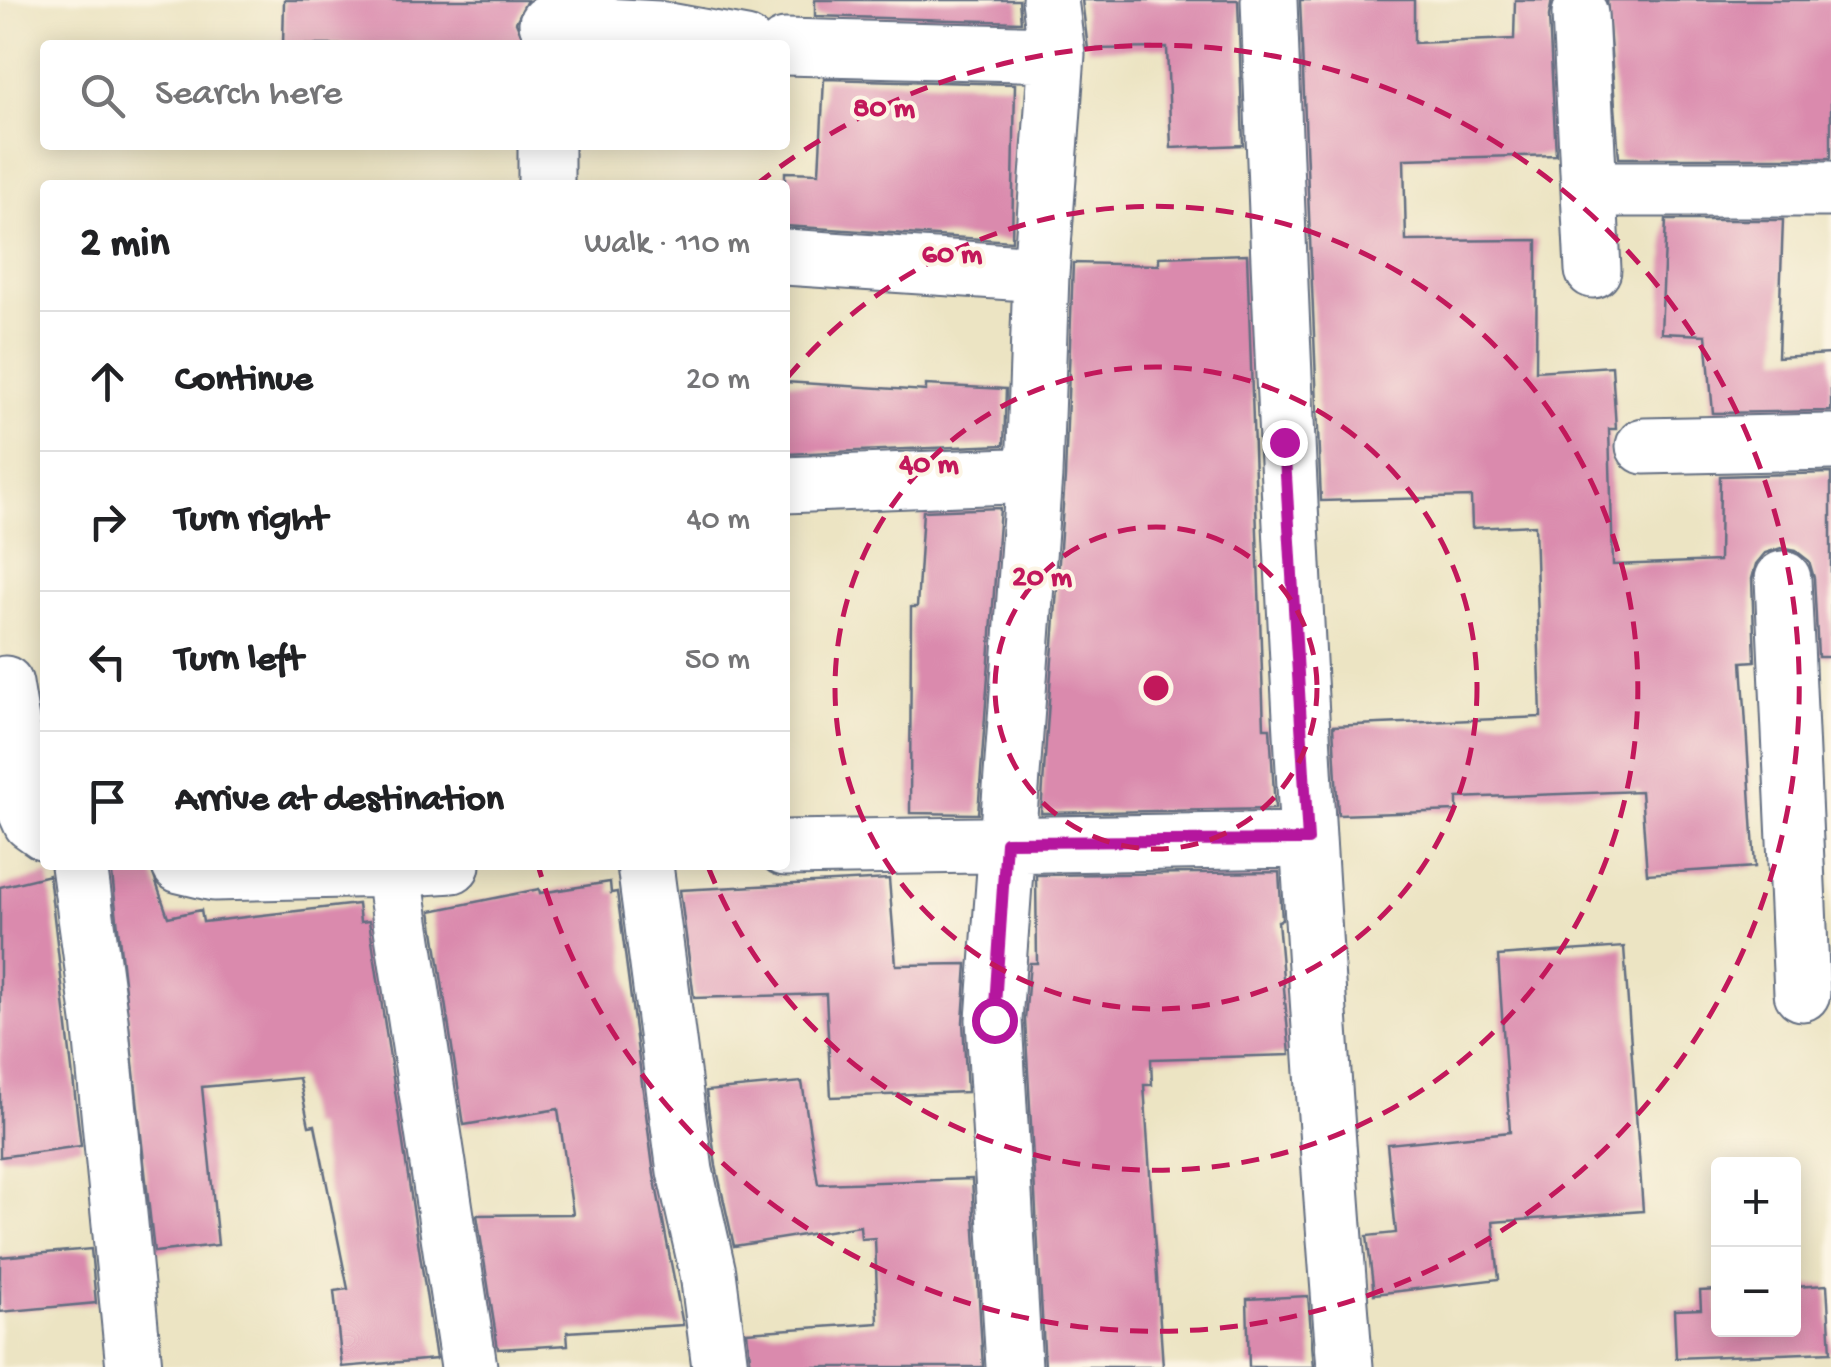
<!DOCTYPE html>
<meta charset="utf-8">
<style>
body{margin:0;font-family:"Gochi Hand",sans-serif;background:#f2f2f2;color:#202124}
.controls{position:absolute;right:30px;bottom:30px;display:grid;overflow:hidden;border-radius:10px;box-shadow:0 5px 25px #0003}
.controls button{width:90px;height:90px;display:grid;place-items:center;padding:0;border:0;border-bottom:2px solid #e0e0e0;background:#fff;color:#202124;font:50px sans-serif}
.stop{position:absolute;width:30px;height:30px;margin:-22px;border:8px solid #b5179e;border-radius:50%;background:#fff}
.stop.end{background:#b5179e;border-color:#fff;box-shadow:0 2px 10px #0008}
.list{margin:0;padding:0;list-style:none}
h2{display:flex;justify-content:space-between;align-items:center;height:130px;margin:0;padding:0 40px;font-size:42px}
h2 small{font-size:32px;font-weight:400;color:#757577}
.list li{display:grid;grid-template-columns:65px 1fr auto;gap:30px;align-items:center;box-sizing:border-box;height:140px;padding:0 40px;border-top:2px solid #e0e0e0}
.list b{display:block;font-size:38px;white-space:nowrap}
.list em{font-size:32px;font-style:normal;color:#757577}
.icon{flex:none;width:55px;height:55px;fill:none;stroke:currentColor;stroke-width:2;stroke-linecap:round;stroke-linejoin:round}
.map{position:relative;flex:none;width:1831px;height:1367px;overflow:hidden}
.search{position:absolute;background:#fff;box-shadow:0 5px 25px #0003;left:40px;top:40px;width:750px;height:110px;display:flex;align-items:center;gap:25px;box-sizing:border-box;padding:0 35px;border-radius:10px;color:#757577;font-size:38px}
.panel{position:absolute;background:#fff;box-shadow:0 5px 25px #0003;left:40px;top:180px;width:750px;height:690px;border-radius:10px}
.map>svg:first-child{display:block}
</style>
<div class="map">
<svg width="1831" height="1367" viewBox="0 0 1831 1367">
<rect width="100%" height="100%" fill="#fcf5e5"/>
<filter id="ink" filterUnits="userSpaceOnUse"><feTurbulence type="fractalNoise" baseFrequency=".01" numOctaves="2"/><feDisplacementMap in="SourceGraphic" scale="20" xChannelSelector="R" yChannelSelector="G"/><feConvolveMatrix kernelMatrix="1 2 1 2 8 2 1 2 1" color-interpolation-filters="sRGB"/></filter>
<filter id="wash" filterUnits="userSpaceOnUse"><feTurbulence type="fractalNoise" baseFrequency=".0048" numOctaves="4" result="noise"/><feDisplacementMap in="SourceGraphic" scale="40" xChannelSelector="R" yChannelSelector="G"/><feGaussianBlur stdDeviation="2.25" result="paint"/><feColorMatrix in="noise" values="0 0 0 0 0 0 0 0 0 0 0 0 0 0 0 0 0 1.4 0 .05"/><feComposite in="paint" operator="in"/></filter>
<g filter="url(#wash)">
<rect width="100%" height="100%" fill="#ece4c3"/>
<g id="blocks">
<path fill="#da8aad" d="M284,0H527L516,22L526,45H283Z
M815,0H1019L1021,22L815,16Z
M1082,0H1238L1243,145L1171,148L1167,48L1088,49Z
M1300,0H1414V43L1514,39L1515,0H1552L1549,16L1556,155L1404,159L1406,241L1537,240L1536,371L1612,366L1616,429H1609L1613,565L1719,561L1720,476L1831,473V657H1818L1814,578L1809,561L1796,551L1781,548L1765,553L1756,564L1752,579L1755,661L1742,662L1755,867L1647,874L1641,791L1457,798V811L1338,815L1333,726L1541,717L1535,525L1472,528L1471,497L1321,501Z
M1607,0H1831V158H1619Z
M824,79L1015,84L1012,241L785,226V172L819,173Z
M1666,220H1783L1778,357L1831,354V411L1713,413L1706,335L1661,333Z
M1247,254L1264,728H1270L1275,809L1041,813L1065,477L1073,263L1159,265V257Z
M785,382L926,391V385L1006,389L1004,445L785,454Z
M1000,508L978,814L910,813L911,607H917L923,511Z
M111,865H150L168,917L201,910L203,922L358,904L360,922L369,921L436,1359L342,1367L334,1291L348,1289L315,1125L309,1126L299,1078L202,1087L218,1245L154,1252Z
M1279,872L1282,920L1278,921L1290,1055L1151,1059L1152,1085H1144L1163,1367H1045L1025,1020L1030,963H1037L1036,875Z
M49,875L81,1146L0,1157V887Z
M889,879L896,965L967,964L963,1022L967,1092L831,1097L826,994L694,998L680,890Z
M610,882L611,893L617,892L654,1175L683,1325L567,1332L568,1345L498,1349L477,1215L573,1214L558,1109L464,1125L431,911L539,889L540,893Z
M1624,947L1643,1211L1493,1222L1499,1279L1374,1294L1367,1236L1396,1233L1387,1144L1510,1132L1498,956Z
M802,1082L818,1184L972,1179L983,1367H751L747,1332L878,1323L875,1238L861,1239L860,1226L734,1246L716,1166L706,1091Z
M91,1249L96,1303L0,1312V1257Z
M1827,1285L1831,1352L1676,1358L1674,1310L1701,1309L1700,1291L1718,1290V1330H1794V1287Z
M1308,1296L1314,1367H1249L1247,1299Z"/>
</g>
</g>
<g filter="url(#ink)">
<use href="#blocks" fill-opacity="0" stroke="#646e81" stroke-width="2.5"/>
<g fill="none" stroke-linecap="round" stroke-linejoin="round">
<defs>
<path id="minor" d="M1269,0C1285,456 1308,912 1345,1367
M1580,14L1593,270
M547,23L658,29L746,45
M785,47L1057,54
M546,185V145
M1589,189H1831
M785,257L1041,274
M1644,446L1831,442
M785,485L1034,475
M1783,579L1802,993
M5,684L26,811L31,822L45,832
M785,848L1307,840
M79,865L100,1020L134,1367
M180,865L214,873L393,869
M452,865L393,869L469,1367
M645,865L685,1171L708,1273L720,1367
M1014,1367L994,1020L1034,475L1041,274L1057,54L1050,0"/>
</defs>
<use href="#minor" stroke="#646e81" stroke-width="59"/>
<use href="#minor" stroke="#fff" stroke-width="55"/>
</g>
</g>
<g fill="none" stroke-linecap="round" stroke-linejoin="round" filter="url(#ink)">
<path stroke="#b5179e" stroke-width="12" d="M994,1020L1006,842L1308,840L1284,442"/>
</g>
<g fill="none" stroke="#c2185b" stroke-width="5" stroke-dasharray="18 12">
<circle cx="1156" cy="688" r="161"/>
<circle cx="1156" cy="688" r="321"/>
<path d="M787 378A482 482 0 1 1 709 869"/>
<path d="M756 185A643 643 0 1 1 538 865"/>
</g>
<circle cx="1156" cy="688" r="15" fill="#c2185b" stroke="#fcf5e5" stroke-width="5"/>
<g font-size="30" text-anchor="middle" font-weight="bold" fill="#c2185b" stroke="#fcf5e5" stroke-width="8" stroke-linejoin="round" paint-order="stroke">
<text x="884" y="116">80 m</text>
<text x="952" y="262">60 m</text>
<text x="929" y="472">40 m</text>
<text x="1042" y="585">20 m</text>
</g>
</svg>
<div class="controls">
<button>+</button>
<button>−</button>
</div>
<div class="stop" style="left:994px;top:1020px"></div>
<div class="stop end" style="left:1284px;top:442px"></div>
<div class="search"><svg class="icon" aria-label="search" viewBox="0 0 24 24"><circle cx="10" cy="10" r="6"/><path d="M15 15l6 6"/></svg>Search here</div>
<section class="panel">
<h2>2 min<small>Walk · 110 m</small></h2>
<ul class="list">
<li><svg class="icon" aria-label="ahead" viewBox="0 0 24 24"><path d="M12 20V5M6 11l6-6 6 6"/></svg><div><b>Continue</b></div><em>20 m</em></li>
<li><svg class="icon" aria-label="right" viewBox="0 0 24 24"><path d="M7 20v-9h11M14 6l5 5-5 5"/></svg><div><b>Turn right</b></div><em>40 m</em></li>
<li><svg class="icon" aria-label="left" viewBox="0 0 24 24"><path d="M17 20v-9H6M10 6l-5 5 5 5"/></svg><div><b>Turn left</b></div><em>50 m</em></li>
<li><svg class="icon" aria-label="arrive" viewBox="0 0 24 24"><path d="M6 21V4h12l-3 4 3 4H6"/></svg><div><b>Arrive at destination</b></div></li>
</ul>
</section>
</div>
